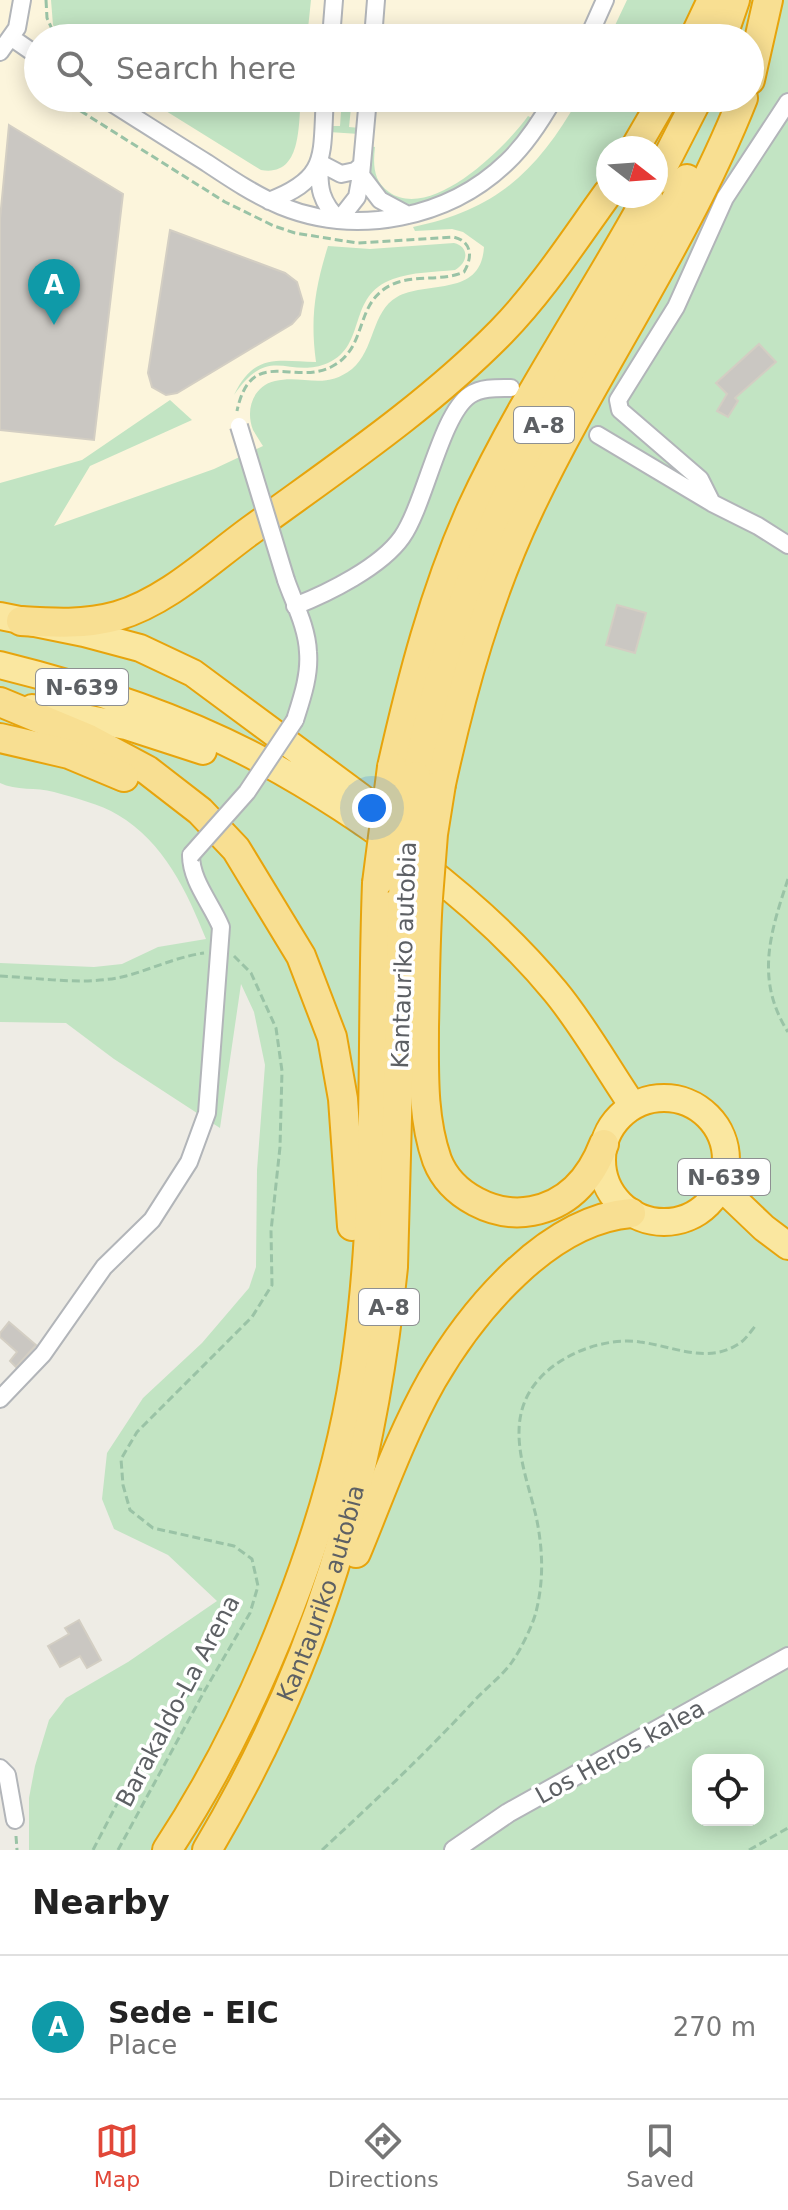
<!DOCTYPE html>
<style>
body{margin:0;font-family:"DejaVu Sans",sans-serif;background:#f6f6f6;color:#222}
.controls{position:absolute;right:24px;bottom:24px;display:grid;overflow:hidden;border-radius:16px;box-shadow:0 4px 20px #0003}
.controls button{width:72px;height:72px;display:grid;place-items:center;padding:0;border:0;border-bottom:2px solid #e0e0e0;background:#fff;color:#222;font:40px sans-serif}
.compass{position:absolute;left:596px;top:136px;width:72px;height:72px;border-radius:50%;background:#fff;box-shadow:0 4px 20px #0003;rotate:107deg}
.you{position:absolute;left:372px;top:808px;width:28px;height:28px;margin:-20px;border:6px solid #fff;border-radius:50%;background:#1a73e8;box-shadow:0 0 0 12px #1a73e833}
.badge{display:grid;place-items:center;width:52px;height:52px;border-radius:50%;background:#e14738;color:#fff;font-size:26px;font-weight:700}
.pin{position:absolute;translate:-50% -66px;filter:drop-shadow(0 2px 4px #0008)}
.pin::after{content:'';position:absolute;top:42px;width:28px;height:24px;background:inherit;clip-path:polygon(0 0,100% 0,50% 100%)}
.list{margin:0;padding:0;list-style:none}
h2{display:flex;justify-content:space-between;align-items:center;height:104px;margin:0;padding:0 32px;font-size:34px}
h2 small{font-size:26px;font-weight:400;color:#767676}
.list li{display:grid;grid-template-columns:52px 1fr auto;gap:24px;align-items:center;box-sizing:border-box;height:144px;padding:0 32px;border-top:2px solid #e0e0e0}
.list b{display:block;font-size:30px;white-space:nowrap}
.list p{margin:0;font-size:26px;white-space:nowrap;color:#767676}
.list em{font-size:26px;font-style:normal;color:#767676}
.icon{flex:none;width:44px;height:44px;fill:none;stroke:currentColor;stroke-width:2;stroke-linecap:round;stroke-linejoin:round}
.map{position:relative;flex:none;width:788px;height:1850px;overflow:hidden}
.search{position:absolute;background:#fff;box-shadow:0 4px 20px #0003;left:24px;right:24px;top:24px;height:88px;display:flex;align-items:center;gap:20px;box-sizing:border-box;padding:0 28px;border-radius:44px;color:#767676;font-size:30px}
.sheet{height:248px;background:#fff}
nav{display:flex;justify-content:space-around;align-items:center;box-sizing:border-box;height:112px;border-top:2px solid #e0e0e0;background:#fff;font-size:22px;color:#767676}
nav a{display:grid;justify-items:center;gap:4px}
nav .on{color:#e14738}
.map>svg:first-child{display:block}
</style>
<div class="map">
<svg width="788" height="1850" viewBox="0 0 788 1850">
<rect width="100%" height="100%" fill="#eeece5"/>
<path fill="#fcf5dc" d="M0,0H697L680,38H38V98H649L608,148L456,359L0,599Z"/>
<path fill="#c2e4c3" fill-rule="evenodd" d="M51,0H311L307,38H63L53,25Z
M627,0H788V1850H29V1798L35,1766L49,1720L66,1698L128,1662L217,1601L168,1555L114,1529L102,1499L107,1453L143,1398L202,1343L249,1288L256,1267L257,1170L265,1065L254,1012L241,984L220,1128L114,1059L66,1023L0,1022V963L94,967L122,964L158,947L206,939C187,892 164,842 118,815C100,804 75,798 54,792C36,787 16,791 0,783V483L82,460L170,400L192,420L90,466L54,526L214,469L263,446C260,441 256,435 253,430C245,410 253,386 275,381C303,374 324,391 352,369C375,350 371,312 397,297C427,280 481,298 484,247L463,232L452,229L415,231L413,227C497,210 538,170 579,98H750V38H609ZM608,148H656V196H608ZM698,1760H758V1820H698Z
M145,98H301C298,126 302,177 261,170Z
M342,98H352L349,127L360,128L359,134L329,132V126H340Z
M528,116L532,118C511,150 451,207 409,204C401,204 393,199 386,195C368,186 368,164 370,146L375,147C373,164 373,181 389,192C431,222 506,147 528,116Z
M454,243C470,247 468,263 455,270C435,272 412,272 393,279C346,296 368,345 328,363C288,380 270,342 234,395C254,353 277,361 316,362C310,318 315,288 328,246L370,249Z"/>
<path fill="#cac7c2" stroke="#d3cec3" stroke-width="2" d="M9,125L123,194L94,440L0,430V219Z
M170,230L285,273L297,282L303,302L300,315L292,324L177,393L166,395L152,387L148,373Z
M759,344L776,362L735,398L738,401L728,417L717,411L727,394L716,383Z
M617,605L646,613L635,653L606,645Z
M9,1322L36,1345L16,1367L10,1361L17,1352L0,1337V1333Z
M79,1620L101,1660L87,1668L80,1656L60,1667L48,1646L69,1634L65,1628Z"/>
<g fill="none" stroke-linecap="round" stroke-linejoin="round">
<defs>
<path id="minor" d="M12,38L38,56
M331,38L334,0
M373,38L376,0
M588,38L605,0
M0,52L17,28L22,0
M104,98C139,120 173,142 207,163C231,179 255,195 281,206C357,237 449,218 507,162C527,143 541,121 554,98
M368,98L361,175L380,200L408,215
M361,175L357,197L339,220C321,202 318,188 320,163L341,174L355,171L362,165
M269,201C330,178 321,155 325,98
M598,435L712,503L758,526L788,545
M712,503L700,479L620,410L618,400L676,307L725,198L788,102
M286,580C294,603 307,627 308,652C310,675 302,698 295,720
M295,606C328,593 381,567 402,537C425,504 441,414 470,395C482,387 498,388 511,388
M0,1399L43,1354L104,1267L152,1220L189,1162L207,1113L221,927C211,903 191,881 191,855
M0,1768L7,1775L15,1820"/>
<path id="tertiary" d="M454,1850L508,1813L788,1657"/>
<path id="trunk" d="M0,616L84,633L140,648L193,673L362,798L393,827
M0,665C89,687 180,716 261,760C363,815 481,901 555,991C584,1026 607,1068 633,1106
M32,708L126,726L203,751
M602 1160a62 62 0 1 1 124 0a62 62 0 1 1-124 0Z
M721,1187L764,1228L788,1246"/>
<g id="motorway">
<path d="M694,38L712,0"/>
<path d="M722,38L735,0"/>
<path d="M750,80L768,0"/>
<path d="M635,148L664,98"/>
<path d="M656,180L698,98"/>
<path d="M21,621C53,623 85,625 117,616C168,601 212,558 254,528C339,466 427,407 501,332C542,290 574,240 608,193"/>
<path d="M0,702L89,739L147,770L200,811L236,849L301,956L332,1037L343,1099L352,1226"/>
<path d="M0,738L69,754L124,777"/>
<path d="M392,767C412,679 434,593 471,510C521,401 590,302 648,196"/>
<path d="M416,776C435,692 457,610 491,531C544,407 624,297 687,179"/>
<path d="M441,784C462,688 488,595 530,507C596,368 686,242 743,98"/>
<path d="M428,898C425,941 425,984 424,1027C424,1072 422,1117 437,1160C451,1196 495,1218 532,1211C569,1204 591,1178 604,1144"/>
<path d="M356,1553C380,1495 401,1435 432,1380C472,1311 547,1220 631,1213"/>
<path d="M167,1850C258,1712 337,1513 358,1350C379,1195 371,1038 377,883"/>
<path id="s1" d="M207,1850C318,1663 371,1483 393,1267L403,894"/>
</g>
</defs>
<use href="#minor" stroke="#b2b5b9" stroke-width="20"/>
<use href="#tertiary" stroke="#b2b5b9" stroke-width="22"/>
<use href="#trunk" stroke="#e7a40c" stroke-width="30"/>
<use href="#motorway" stroke="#e7a40c" stroke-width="32"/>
<path stroke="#9ac3a6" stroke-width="3" stroke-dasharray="8 4" stroke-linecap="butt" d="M46,0L47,18L56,38
M60,98L225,202L274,226L295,233L357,243L453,237C472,241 473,257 464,272C441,282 413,274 391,285C353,304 369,348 331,367C293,386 251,345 237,411
M788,879C770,933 755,980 788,1032
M0,976C41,978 86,986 126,976C152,969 176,957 204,953
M16,1836L17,1850
M93,1850L135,1769L193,1688L205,1690
M118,1850L205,1690L250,1613L258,1586L252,1559L234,1546L153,1528L130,1510L123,1485L121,1459L137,1432L252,1317L272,1285L271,1231L280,1147L282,1071L276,1028L251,973L234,956
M322,1850C374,1802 426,1753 474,1701C486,1688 502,1676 512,1662C521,1649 532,1627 536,1612C544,1580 543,1549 536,1516C525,1470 502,1419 540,1378C563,1353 606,1337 640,1342C673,1346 708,1365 740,1343C746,1339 751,1331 756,1325
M749,1850L788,1828"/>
<use href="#minor" stroke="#fff" stroke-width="16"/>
<use href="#tertiary" stroke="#fff" stroke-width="18"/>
<use href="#trunk" stroke="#fae7a0" stroke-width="26"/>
<use href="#motorway" stroke="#f8df92" stroke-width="28"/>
<defs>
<path id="minor-bridge" d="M239,426L286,580
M191,855L247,792L295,720"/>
<path id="motorway-bridge" d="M377,883L392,767
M403,894L416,776
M428,898L433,834L441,784"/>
</defs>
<use href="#minor-bridge" stroke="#b2b5b9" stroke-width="20" stroke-linecap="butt"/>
<use href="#motorway-bridge" stroke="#e7a40c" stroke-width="32" stroke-linecap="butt"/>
<use href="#minor-bridge" stroke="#fff" stroke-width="16"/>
<use href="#motorway-bridge" stroke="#f8df92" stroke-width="28"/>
</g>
<g text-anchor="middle" stroke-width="7" stroke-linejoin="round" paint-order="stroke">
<g fill="#fff" stroke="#8e9092" stroke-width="2">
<rect x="514" y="407" width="60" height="36" rx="6"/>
<rect x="36" y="669" width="92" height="36" rx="6"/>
<rect x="678" y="1159" width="92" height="36" rx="6"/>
<rect x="359" y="1289" width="60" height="36" rx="6"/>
</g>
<g font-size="22" font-weight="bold" fill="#5d6064">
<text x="544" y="433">A-8</text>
<text x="82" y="695">N-639</text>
<text x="724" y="1185">N-639</text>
<text x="389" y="1315">A-8</text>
</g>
<g font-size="24" fill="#5d6064" stroke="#fff">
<text transform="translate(404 955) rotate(-88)" y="8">Kantauriko autobia</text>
<text dy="8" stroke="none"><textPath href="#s1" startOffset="282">Kantauriko autobia</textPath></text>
<text transform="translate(178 1701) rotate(-62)" y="8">Barakaldo-La Arena</text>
<text transform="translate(620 1752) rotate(-29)" y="8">Los Heros kalea</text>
</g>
</g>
</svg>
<div class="controls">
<button><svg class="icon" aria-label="locate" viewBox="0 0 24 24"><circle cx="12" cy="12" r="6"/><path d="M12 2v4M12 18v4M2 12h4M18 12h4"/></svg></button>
</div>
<svg class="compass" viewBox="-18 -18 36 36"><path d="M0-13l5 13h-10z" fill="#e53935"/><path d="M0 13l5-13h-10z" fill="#767676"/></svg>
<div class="you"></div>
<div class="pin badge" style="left:54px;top:325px;background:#0f9aa8">A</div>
<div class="search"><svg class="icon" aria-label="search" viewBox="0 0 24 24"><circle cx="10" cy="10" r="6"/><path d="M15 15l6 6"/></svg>Search here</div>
</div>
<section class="sheet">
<h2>Nearby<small></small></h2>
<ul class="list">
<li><span class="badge" style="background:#0f9aa8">A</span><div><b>Sede - EIC</b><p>Place</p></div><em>270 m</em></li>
</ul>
</section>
<nav>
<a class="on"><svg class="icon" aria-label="map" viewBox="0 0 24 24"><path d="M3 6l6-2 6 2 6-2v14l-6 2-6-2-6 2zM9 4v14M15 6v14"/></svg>Map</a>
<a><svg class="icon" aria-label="directions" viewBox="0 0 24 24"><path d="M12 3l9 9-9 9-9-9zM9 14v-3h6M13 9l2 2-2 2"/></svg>Directions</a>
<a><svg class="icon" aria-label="saved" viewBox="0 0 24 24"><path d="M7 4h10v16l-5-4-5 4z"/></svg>Saved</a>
</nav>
